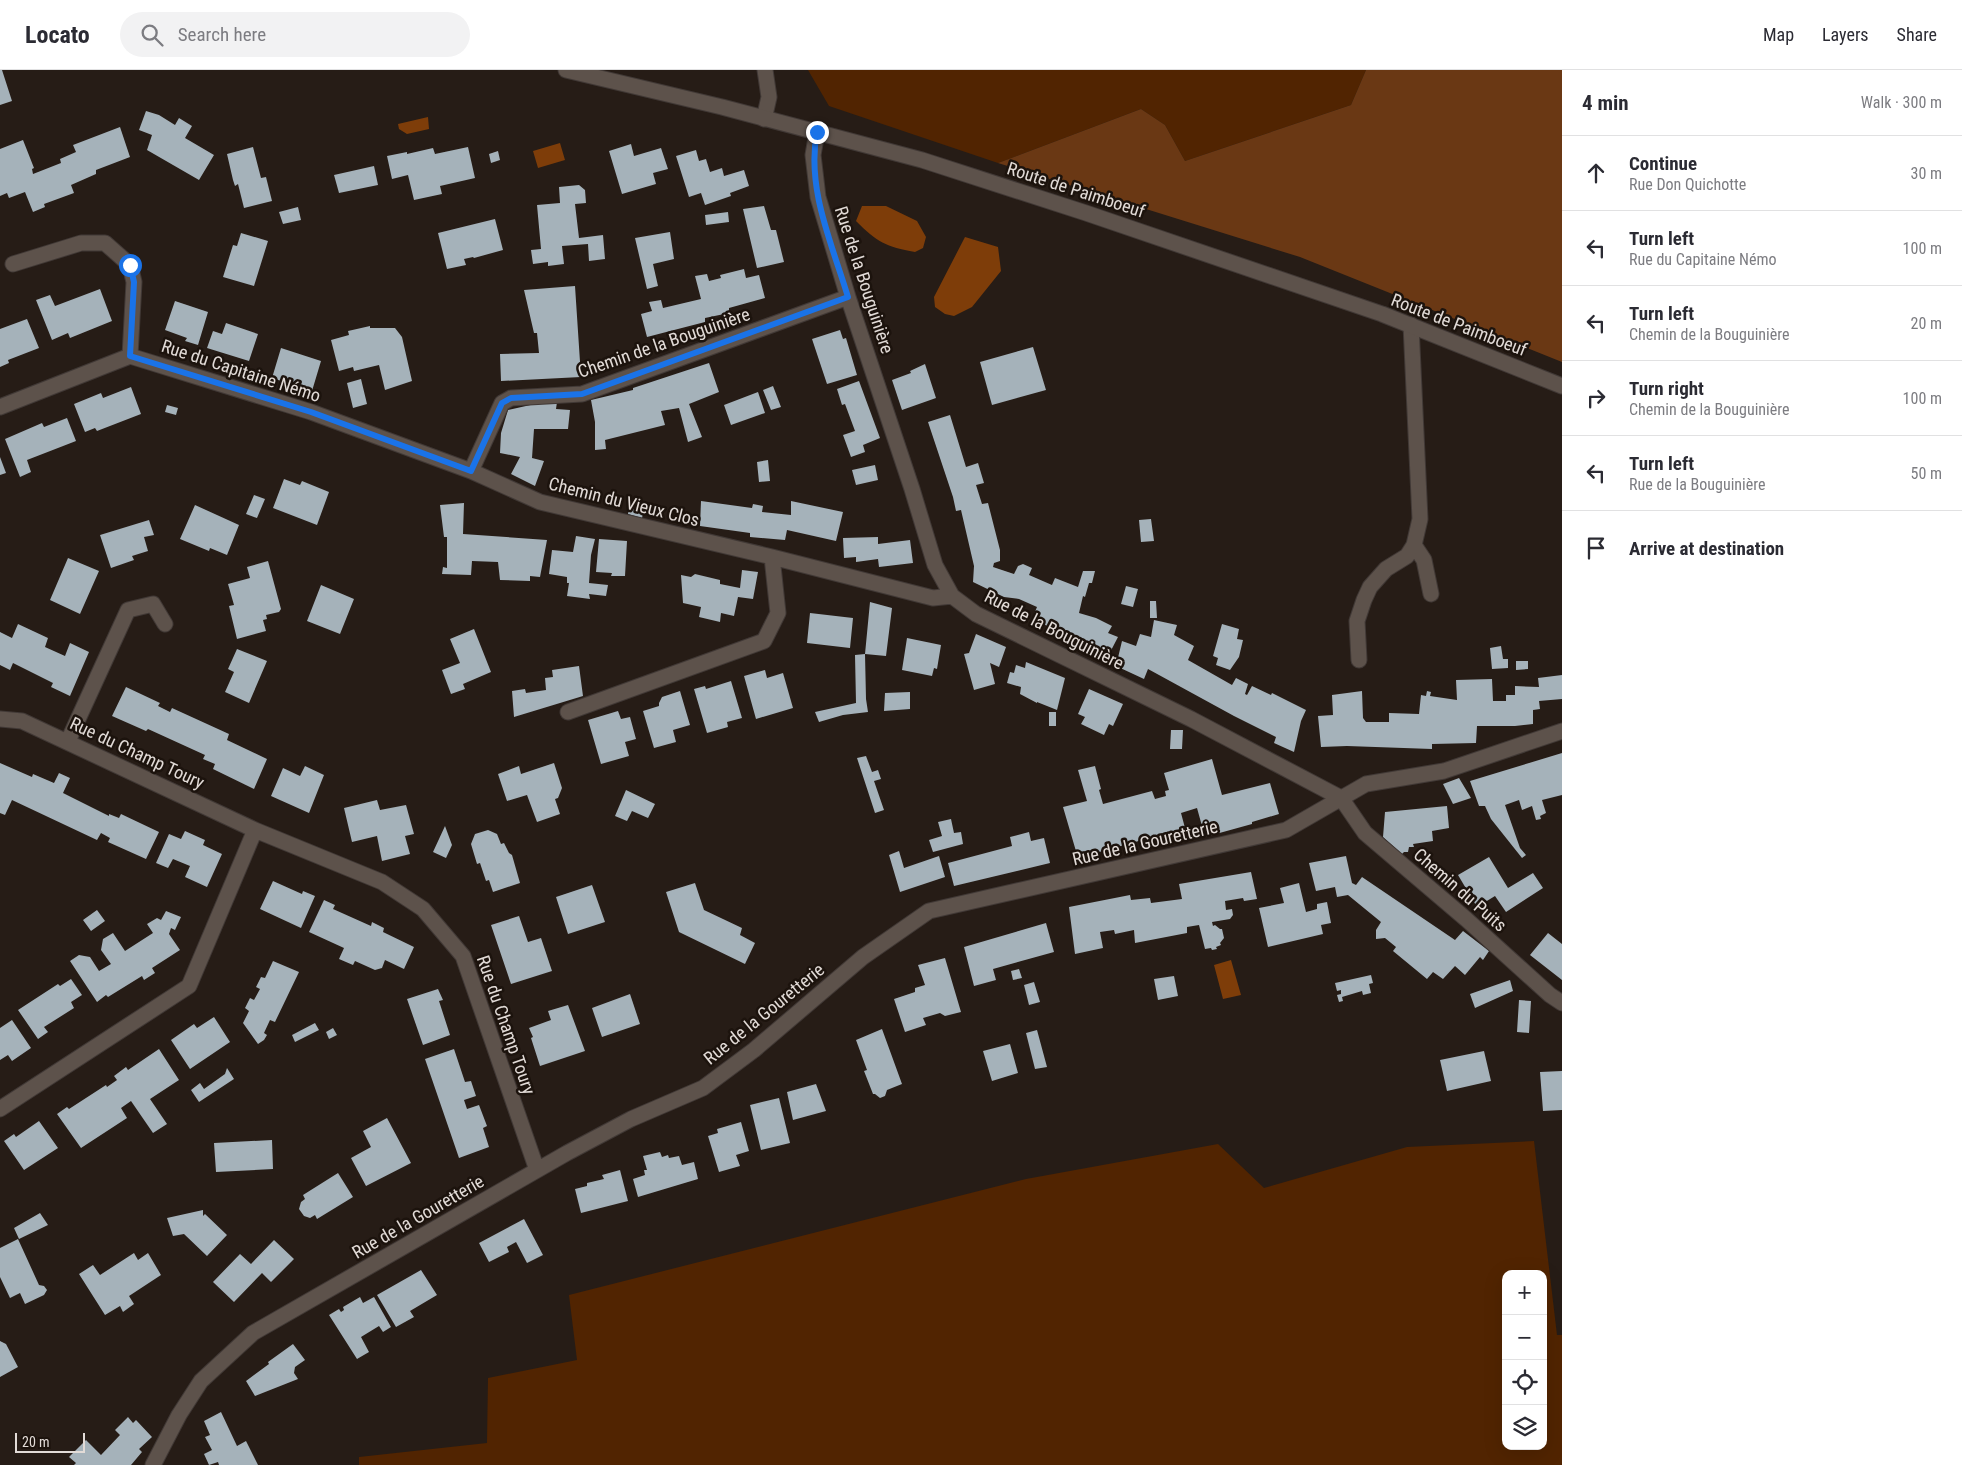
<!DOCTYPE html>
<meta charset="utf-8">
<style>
body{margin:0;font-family:"Roboto Condensed",sans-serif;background:#f2f2f3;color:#2b2b33}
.controls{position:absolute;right:15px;bottom:15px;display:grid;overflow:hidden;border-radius:10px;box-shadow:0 5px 20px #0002}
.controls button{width:45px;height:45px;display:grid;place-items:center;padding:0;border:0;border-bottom:1px solid #e1e1e2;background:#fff;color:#2b2b33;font:25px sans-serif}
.scale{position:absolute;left:15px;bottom:12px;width:70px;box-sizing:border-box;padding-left:5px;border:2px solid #e2dbd7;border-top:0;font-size:14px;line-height:18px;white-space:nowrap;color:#e2dbd7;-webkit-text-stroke:4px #1c130d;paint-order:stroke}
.stop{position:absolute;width:15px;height:15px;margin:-11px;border:4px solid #1a73e8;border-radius:50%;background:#fff}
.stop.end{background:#1a73e8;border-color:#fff;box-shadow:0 1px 5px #0008}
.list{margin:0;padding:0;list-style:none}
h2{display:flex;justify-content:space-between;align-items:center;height:65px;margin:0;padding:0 20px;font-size:21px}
h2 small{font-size:16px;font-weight:400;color:#7c7c81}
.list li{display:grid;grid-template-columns:32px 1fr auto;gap:15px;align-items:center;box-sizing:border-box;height:75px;padding:0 20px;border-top:1px solid #e1e1e2}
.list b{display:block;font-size:19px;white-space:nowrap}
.list p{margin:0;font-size:16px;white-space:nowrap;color:#7c7c81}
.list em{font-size:16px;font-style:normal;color:#7c7c81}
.icon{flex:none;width:28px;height:28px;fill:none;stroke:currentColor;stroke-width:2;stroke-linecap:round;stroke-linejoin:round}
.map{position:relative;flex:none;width:1562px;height:1395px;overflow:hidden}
header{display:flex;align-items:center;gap:30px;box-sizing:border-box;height:70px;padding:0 25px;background:#fff;border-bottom:1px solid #e1e1e2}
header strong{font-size:24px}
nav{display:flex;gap:28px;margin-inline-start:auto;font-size:18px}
.search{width:350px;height:45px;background:#f2f2f3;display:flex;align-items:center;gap:12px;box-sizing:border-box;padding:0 18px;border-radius:28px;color:#7c7c81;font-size:19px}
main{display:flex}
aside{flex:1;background:#fff}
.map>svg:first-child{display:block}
</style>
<header>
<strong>Locato</strong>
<div class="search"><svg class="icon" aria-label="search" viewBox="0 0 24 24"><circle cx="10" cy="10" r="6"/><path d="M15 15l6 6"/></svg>Search here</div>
<nav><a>Map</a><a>Layers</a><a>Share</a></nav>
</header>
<main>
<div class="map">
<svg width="1562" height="1395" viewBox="0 0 1562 1395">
<rect width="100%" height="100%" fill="#261c16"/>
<path fill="#512401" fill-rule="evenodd" d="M808,0H1366L1351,35L1185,91L1165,55L1141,39L998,93L829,36Z
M1534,1071L1557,1265H1562V1395H359V1387L487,1373L488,1308L577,1290L569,1225L1026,1109L1218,1074L1264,1118L1407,1077ZM1506,1204H1543V1376H1506Z"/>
<path fill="#6a3814" d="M1366,0H1562V292L1300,187L998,93L1141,39L1165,55L1185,91L1351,35Z"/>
<path fill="#7e3d09" d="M428,47L429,59L407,64L399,59L398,54Z
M560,73L565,90L538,98L533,81Z
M862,136H886L917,151L926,167L923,178L915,182C886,177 877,172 856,151Z
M965,167L998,177L1001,201L972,237L954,246L945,244L935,237L934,227Z
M1231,890L1241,925L1223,929L1214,895Z"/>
<path fill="#a5b2ba" d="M0,0H2L12,31L0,35Z
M146,41L159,45L175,55L179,48L192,56L185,68L214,85L199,110L147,80L152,65L139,60Z
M120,57L130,87L96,100V104L71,115L74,123L44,134L45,137L33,142L25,122L9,128L7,123L0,126V79L23,70L34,98L32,99L33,104L61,93L60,89L76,82L73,75Z
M631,74L634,86L661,78L668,99L653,103L656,114L622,124L609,81Z
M253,77L261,108L266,107L272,131L244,138L238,114L235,116L233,110L227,84Z
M468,77L475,108L440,116L442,124L414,130L408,105L392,109L387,86L407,82V84L433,78L435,84Z
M696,80L699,91L706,89L710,102L722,98L724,106L744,100L749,116L730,123L731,126L705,135L701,123L689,127L676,86Z
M498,81L500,90L491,93L489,84Z
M374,96L378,115L339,123L334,105Z
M579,115L585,120L586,133L575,134L579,168L603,165L605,189L589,191L588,174L562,176L564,194L548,196V192L533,194L531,180L541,179L537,135L560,133L559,117Z
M764,136L771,160H776L784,192L757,198L743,139Z
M298,137L301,150L283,154L279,142Z
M728,142L729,152L706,155L705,145Z
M495,149L503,180L474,188L473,187L464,189L466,195L447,199L438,163Z
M670,162L674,189L653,194L658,216L647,219L635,168Z
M241,163L268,171L254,216L223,207L233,175L237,176Z
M744,199L746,208L759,205L765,228L729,238V243L705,248V252L647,267L641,244L652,241L649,232L661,230L663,238L701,229L695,206L707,204L709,211L721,208L720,205Z
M575,216L581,307L501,311L500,284L539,283L537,263H534L524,220Z
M100,219L112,251L70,268L68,263L52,270L36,230L50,225L55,236Z
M175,231L208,242L198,275L185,271L187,268L165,260Z
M27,249L39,278L8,290L9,293L0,297V259Z
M226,253L258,264L249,291L207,278L213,261L222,264Z
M370,256V258H395L402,267L412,311L385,320L379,295L354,301L353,297L339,301L331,270L349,265L348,261Z
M840,260L843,269L846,268L857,305L827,314L812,269Z
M1033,277L1046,320L992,335L980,292Z
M281,278L321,291L312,321L272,308Z
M709,293L719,322L689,334L702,367L688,372L679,338L661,341L665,355L605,370L606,379L595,380V352L591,330L633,320V318Z
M925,294L936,328L902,340L892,310L911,303L910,301Z
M361,309L367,334L353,338L347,313Z
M859,311L880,368L863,375L865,382L851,387L843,365L855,361L845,334L842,335L837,319Z
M773,316L781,337L771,340L763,320Z
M131,317L141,344L97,361L95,358L85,362L74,334L101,323L103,328Z
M758,322L765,343L731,355L724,335Z
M557,332L556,339L570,340L568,359H534L532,388L544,391L535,416L511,404L520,387L500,383L501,363L508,340L535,334Z
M167,335L178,338L176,345L165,342Z
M950,345L966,397L978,393L984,413L976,415L982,434L988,433L1000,480V491L994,493L993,497L1014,504L1018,496L1023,494L1032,498L1029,505L1052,515L1055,508L1078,517L1083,501H1095L1092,513H1089L1085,527L1083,526L1079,543L1096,548L1112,556L1108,563L1118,567L1105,592L1080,579L1084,572L1064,561L1063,563L1032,549L1037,537L1019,529L1004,527L973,512L974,496L961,440L956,441L953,427L928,352Z
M67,348L76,371L27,390L31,402L20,407L5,369L42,353L44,357Z
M0,387L6,403L0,405Z
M768,390L770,411L759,412L757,392Z
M875,395L878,410L856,415L852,400Z
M284,409L300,415L302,411L329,422L317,455L273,438Z
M254,425L265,429L257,448L246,444Z
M701,431L752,438L753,434L763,436L762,442L791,445V431L843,442L836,471L787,460L785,470L750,467V463L700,456Z
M464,433L463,464L547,470L540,507L530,506V511L500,510L498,492L472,491L471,505L442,504L443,497L447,498V467H444L440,435Z
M195,435L239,455L227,485L210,478L209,481L180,469Z
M630,435L644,439L642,448L628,444Z
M1151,449L1154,471L1141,472L1139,450Z
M149,450L154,465L144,467L148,481L132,486L134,490L111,498L100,465Z
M576,466L595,469L591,485L589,513L608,515L606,526L589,524L590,529L567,526L569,513H567V507L549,504L552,480L573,482Z
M878,467V474L910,470L913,493L879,497L878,489L856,492V487L844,488L843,468Z
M599,469L627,471L625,506H611L612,503L596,502Z
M68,488L99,501L80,544L50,530Z
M268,491L281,539L279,542L266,545L267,549L263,550L266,561L237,569L229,536L234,535L228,514L250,508L247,497Z
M742,500L758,502L753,529L738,527L734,546L721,543L720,552L699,547L701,537L683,533L681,505L691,507L695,504L720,510V514L740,518Z
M321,515L354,529L340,564L307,551Z
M1126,516L1138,519L1133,537L1121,534Z
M1150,531H1156L1157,548H1150Z
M870,532L892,538L886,586L865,584Z
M810,543L853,548L850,578L807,573Z
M1154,550L1177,555L1174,565L1194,576L1188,590L1232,615L1236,608L1248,614L1245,624L1247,625L1252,616L1271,625L1272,623L1306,640L1301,651L1294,682L1274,673L1276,667L1234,646L1148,599L1144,609L1116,596L1122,571L1136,576L1140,564L1151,567Z
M18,554L48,568L45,577L65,586L70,573L89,582L70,626L51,617L53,613L13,593L10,600L0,595V562L12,568Z
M1222,554L1239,559L1237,569L1243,570L1239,587L1230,600L1216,595L1218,588L1213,586Z
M474,559L491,602L463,614L465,619L451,624L442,600L460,593L450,569Z
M976,564L1006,577L999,597L990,593L995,614L974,620L964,584L969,583Z
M907,568L941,575L937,599L934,598L932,606L902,600Z
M1501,576L1503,589H1508V598L1492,599L1490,578Z
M237,579L267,591L249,633L225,622L234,602L228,599Z
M865,584L866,629L868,642L843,645L819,652L815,642L856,633L855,585Z
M1516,591H1528V599L1516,600Z
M1026,592L1065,608L1057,640L1037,632V633L1020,624L1021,617L1007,613L1010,602L1014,603L1016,595L1025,598Z
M579,596L583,626L514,647L512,621L525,619L526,623L546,620L545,608L553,607L552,600Z
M765,600L767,608L783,603L793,638L756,649L744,606Z
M1562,605V629L1539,631L1540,639L1533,640V654L1515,656H1477L1476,673L1432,674V679L1347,676L1321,677L1318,646L1333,645L1332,625L1362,621L1363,648L1366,652H1389V643L1419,644L1421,625L1426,626L1427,621L1431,622L1430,626L1457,630L1456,610L1492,609L1493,631H1506V625H1515V616L1539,617L1538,608Z
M731,611L742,648L727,652L728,657L707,663L694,619L705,616L706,619Z
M126,617L160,633L158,636L170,642L172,638L229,664L227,670L267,689L254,719L213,699L215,694L203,689L205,685L148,659L146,661L112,646Z
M1089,619L1123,634L1113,656L1109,654L1104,665L1081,654L1085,647L1078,644Z
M680,621L690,655L673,660L676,672L654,678L643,641L659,636V633L662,627Z
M910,622V639L884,641L885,623Z
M618,641L621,649L630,647L636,669L625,672L629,686L601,694L588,650Z
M1049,642H1056V656H1049Z
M1171,660H1183L1182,679H1170Z
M1562,683V725L1542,730L1546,743L1540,746L1541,749L1536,750L1532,736L1522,740L1519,730L1505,735L1520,778L1526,785L1522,788L1491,749L1485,736H1479L1470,711Z
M866,686L872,702L878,700L881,709L874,711L884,740L875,743L857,688Z
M1212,689L1222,725L1270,713L1279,744L1252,752V754L1205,767L1197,738L1181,743L1185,758L1078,788L1063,737L1087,731L1078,700L1095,696L1101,719L1099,720L1103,734L1152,721L1155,729L1166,726L1165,721L1169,720L1164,703Z
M0,693L32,707L33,704L54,713L59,703L70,708L63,723L109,746V744L119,748L121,744L159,762L146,789L108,772L110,768L101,763L97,770L12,730L5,745L0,743Z
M554,693L562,718L558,728L555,729L560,744L537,752L527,725L507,731L498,704L519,696L521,704Z
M305,696L324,705L309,743L271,726L283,698L300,706Z
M1459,708L1471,728L1453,734L1443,714Z
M626,720L655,734L648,748L632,741L627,751L615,746Z
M377,730L380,740L406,735L414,764L405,766L410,784L382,791L377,766L352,772L344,738Z
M1447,736L1449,758L1432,761L1433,771L1413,774L1414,777H1409L1408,782H1404L1402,784L1383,767L1385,742Z
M951,749L954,763L961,762L963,774L933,782L929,770L942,766L938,752Z
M445,756L452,775L446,788L433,782Z
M488,760L497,764L501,774L504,773L509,783L512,785L520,813L493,822L489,810L486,811L480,793L477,794L471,774L475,764Z
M185,761L205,770L203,775L222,784L207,817L185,807L190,796L173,789L168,798L156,793L169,764L181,769Z
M1029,762L1031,771L1044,768L1050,793L954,816L948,793L1012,776L1010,767Z
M899,781L904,798L939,786L945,807L900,822L889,785Z
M1346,786L1352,813L1356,815L1362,807L1455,870L1463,861L1489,881L1483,890L1480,887L1465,905L1455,896L1443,909L1433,902L1427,909L1393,881L1396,877L1385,868L1376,869V860L1381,852L1348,825L1337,827L1335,817L1316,821L1309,793Z
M1489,787L1508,818L1533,803L1543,818L1506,842L1495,826L1477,837L1458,805Z
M1251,802L1257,829L1244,831L1243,828L1225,831L1226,840L1232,839L1233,845L1230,849L1212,852L1213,856L1215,855L1220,859H1222L1224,868L1220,873L1221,875L1216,877L1217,879L1212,880L1211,878L1205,879L1199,855L1187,857V863L1135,873L1134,860L1115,864L1114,860L1100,862L1103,878L1075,884L1069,837L1130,825L1131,830L1150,828L1151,833L1182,829L1179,814Z
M273,811L302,824L303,821L315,826L301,858L260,839Z
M695,813L704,840L742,858L740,865L755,873L745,894L679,862L666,822Z
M1299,813L1306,842L1317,839V834L1327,832L1331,853L1321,855L1323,864L1268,877L1259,838L1284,833L1280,818Z
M592,815L605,852L568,864L556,827Z
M324,830L335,835L333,839L371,856L372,852L384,858L383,862L414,877L404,899L385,890L382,898L375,900L355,891L353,895L339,889L344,878L309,862Z
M97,840L105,851L91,861L83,850Z
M166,841L181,847L175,860L171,858L169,864L180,880L152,898L155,903L144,910L142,906L108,927L106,925L97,932L70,891L79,885L90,887L99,901L111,894L101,880L103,869L113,863L125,881L153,863L147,854L157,848L161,850Z
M519,846L528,872L541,868L552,901L511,914L491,855Z
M1046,853L1054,882L993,899L996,910L974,916L964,877Z
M1548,863L1562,874V910L1530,885Z
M945,888L961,942L945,946L940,943L923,948L926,955L905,962L894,929L915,922V918L925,915L918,895Z
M273,891L299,902L275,952L270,950L264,963L267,965L264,970L258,974L243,953L249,941L245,938L250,928L254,930L260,919L256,917L261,907L265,908Z
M1019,899L1022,908L1013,910L1011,901Z
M1371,905L1373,913L1369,914L1371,923L1363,925L1362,921L1342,927L1343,931L1339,932L1337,925L1341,924V920L1337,921L1335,913Z
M1174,906L1178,926L1158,930L1154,909Z
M71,909L82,925L71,932L74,938L44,957L48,962L38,969L18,940L58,914L60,916Z
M1510,910L1513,921L1475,938L1470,924Z
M1034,912L1040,932L1029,935L1024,915Z
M438,919L443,930L439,931L450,965L423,975L407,929Z
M630,924L640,954L602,967L592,938Z
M1519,930L1531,931L1529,963L1517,962Z
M568,935L585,981L540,996L531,968L533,967L529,958L551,950L548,941Z
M214,947L230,972L190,999L171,970L194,954L197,958Z
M12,950L31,978L12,991L8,985L0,990V958Z
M315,953L319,960L295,972L292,965Z
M333,958L337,965L329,969L326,962Z
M882,959L902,1014L887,1020L885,1026L880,1028L875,1024H873L864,1001L867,1000L856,970Z
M1037,960L1047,997L1035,999L1026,963Z
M1010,974L1018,1003L992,1011L983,981Z
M159,979L179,1010L150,1029L167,1054L153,1063L131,1031L121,1038L127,1048L81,1078L57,1044L67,1037L69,1039L106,1015L107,1017L117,1010L114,1006L126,997L128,1000Z
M454,979L465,1012L471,1011L476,1026L464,1030L467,1039L479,1035L487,1056L483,1058L489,1077L459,1088L425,989Z
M1484,981L1491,1011L1447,1021L1440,990Z
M227,998L234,1009L199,1032L191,1020L200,1013L204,1019L225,1004Z
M1562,1001V1040L1543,1041L1540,1002Z
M816,1014L826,1041L793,1050L787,1022Z
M779,1028L790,1073L761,1080L750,1035Z
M387,1048L411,1093L366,1116L351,1088L371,1077L363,1061Z
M39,1051L58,1078L24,1100L4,1071L14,1064L16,1067Z
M741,1052L749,1081L736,1085L740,1096L719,1102L708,1066L718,1063L717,1059Z
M272,1070L273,1099L216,1102L214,1073Z
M660,1082L662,1087L668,1085L669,1088L679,1086L682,1095L694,1092L698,1109L638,1127L633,1109L645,1105L644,1100H647L643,1086Z
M620,1100L628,1131L581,1143L575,1119L587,1116V1113L604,1109L602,1105Z
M338,1103L353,1127L317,1149L315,1145L310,1148L304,1146L299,1139L301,1132L305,1129L303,1125Z
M203,1140V1146L205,1144L227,1165L207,1186L184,1164L173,1166L167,1148Z
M40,1143L48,1155L19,1169L14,1158Z
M524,1149L543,1185L527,1193L516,1172L507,1177L509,1182L489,1192L479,1173Z
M18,1169L39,1215L44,1216L47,1220L44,1225L25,1234L20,1223L10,1228L0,1207V1178Z
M274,1170L294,1189L271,1212L262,1203L234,1232L213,1212L240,1184L251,1194Z
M134,1183L138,1190L148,1183L161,1205L129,1226L134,1234L123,1242L120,1236L105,1245L79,1204L93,1195L100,1205Z
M421,1200L437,1225L410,1241L414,1247L396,1257L377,1225Z
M360,1227L363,1233L374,1227L391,1257L383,1262L379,1256L361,1267L369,1282L357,1289L329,1245L339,1239L341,1242L344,1240L343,1237Z
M0,1271L6,1274L18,1297L0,1307Z
M293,1274L305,1290L295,1297L294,1303L298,1309L255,1326L246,1311L269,1294L268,1292Z
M221,1342L237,1376L246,1371L258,1395H219L218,1392L209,1395L204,1384L212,1380L205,1367L210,1365L204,1351Z
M128,1347L133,1353L136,1350L152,1367L139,1379L142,1382L131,1395H74L76,1393L69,1387L86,1370L101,1385L120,1365L115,1360Z"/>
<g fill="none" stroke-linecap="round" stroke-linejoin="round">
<defs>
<path id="street" d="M764,49L769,27L765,0
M817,62L813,85L818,127L848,227L912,419L935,495L952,526L976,544L1191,649L1341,728
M13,194L81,173H105L130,195L134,212L130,286
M0,337L130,286L311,342L471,401L540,432L772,487L933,528L952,526
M471,401L502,333L511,328L582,324L848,227
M1414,475L1424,490L1431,524
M1359,590L1357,551L1364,530L1370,517L1386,499L1407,486L1414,475L1420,449L1411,255
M568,642L764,571L778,543L772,487
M0,649L22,651L255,760L382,812L423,839L463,886L537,1100
M68,671L128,540L153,534L165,554
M1341,728L1365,763L1466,849L1550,925L1562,933
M0,1039L189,916L255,760
M153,1395L179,1345L201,1311L253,1263L567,1083L631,1049L703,1018L754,980L863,887L929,841L1286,760L1366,714L1444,701L1562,661"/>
<path id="secondary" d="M566,0L722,37L922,90L1086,143L1382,244L1562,316"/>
</defs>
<use href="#street" stroke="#413936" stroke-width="17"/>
<use href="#secondary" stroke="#413936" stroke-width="17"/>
<use href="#street" stroke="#5d524b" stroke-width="15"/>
<use href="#secondary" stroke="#5d524b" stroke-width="15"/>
</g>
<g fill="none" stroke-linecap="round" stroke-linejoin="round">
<path stroke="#1a73e8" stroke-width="6" d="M130,195L134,212L130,286L311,342L471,401L502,333L511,328L582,324L848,227C832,174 806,118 817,62"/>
</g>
<g text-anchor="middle" stroke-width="5" stroke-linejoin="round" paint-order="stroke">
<g font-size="18" fill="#e2dbd7" stroke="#1c130d">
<text transform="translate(1076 120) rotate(18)" y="6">Route de Paimboeuf</text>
<text transform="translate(864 210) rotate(72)" y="6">Rue de la Bouguinière</text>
<text transform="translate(1459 255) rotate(21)" y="6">Route de Paimboeuf</text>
<text transform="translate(664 273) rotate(-19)" y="6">Chemin de la Bouguinière</text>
<text transform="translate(241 301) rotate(18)" y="6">Rue du Capitaine Némo</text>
<text transform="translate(624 432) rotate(14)" y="6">Chemin du Vieux Clos</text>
<text transform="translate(1054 560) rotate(27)" y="6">Rue de la Bouguinière</text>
<text transform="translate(137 683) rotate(25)" y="6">Rue du Champ Toury</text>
<text transform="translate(1145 773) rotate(-13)" y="6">Rue de la Gouretterie</text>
<text transform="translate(1460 820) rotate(41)" y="6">Chemin du Puits</text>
<text transform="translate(764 944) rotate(-39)" y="6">Rue de la Gouretterie</text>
<text transform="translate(506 955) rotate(71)" y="6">Rue du Champ Toury</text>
<text transform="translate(418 1147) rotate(-30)" y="6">Rue de la Gouretterie</text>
</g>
</g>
</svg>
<div class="controls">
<button>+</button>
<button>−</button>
<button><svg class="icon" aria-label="locate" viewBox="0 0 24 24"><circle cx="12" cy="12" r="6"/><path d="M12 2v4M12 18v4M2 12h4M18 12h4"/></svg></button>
<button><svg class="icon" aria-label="layers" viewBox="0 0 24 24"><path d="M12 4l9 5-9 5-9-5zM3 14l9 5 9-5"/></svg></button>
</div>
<div class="scale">20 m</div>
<div class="stop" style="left:130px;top:195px"></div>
<div class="stop end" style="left:817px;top:62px"></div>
</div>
<aside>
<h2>4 min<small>Walk · 300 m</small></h2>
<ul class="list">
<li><svg class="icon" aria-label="ahead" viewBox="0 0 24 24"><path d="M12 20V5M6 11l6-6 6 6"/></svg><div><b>Continue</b><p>Rue Don Quichotte</p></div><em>30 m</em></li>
<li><svg class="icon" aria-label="left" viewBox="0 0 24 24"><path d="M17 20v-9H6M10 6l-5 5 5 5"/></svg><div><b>Turn left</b><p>Rue du Capitaine Némo</p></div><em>100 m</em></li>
<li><svg class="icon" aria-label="left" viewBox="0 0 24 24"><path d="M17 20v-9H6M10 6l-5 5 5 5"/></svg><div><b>Turn left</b><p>Chemin de la Bouguinière</p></div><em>20 m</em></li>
<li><svg class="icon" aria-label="right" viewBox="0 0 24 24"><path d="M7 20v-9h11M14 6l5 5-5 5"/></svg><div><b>Turn right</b><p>Chemin de la Bouguinière</p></div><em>100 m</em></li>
<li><svg class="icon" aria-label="left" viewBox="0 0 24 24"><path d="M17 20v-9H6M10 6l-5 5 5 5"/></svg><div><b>Turn left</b><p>Rue de la Bouguinière</p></div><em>50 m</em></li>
<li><svg class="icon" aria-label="arrive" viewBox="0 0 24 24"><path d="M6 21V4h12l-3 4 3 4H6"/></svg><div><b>Arrive at destination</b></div></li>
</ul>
</aside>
</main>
